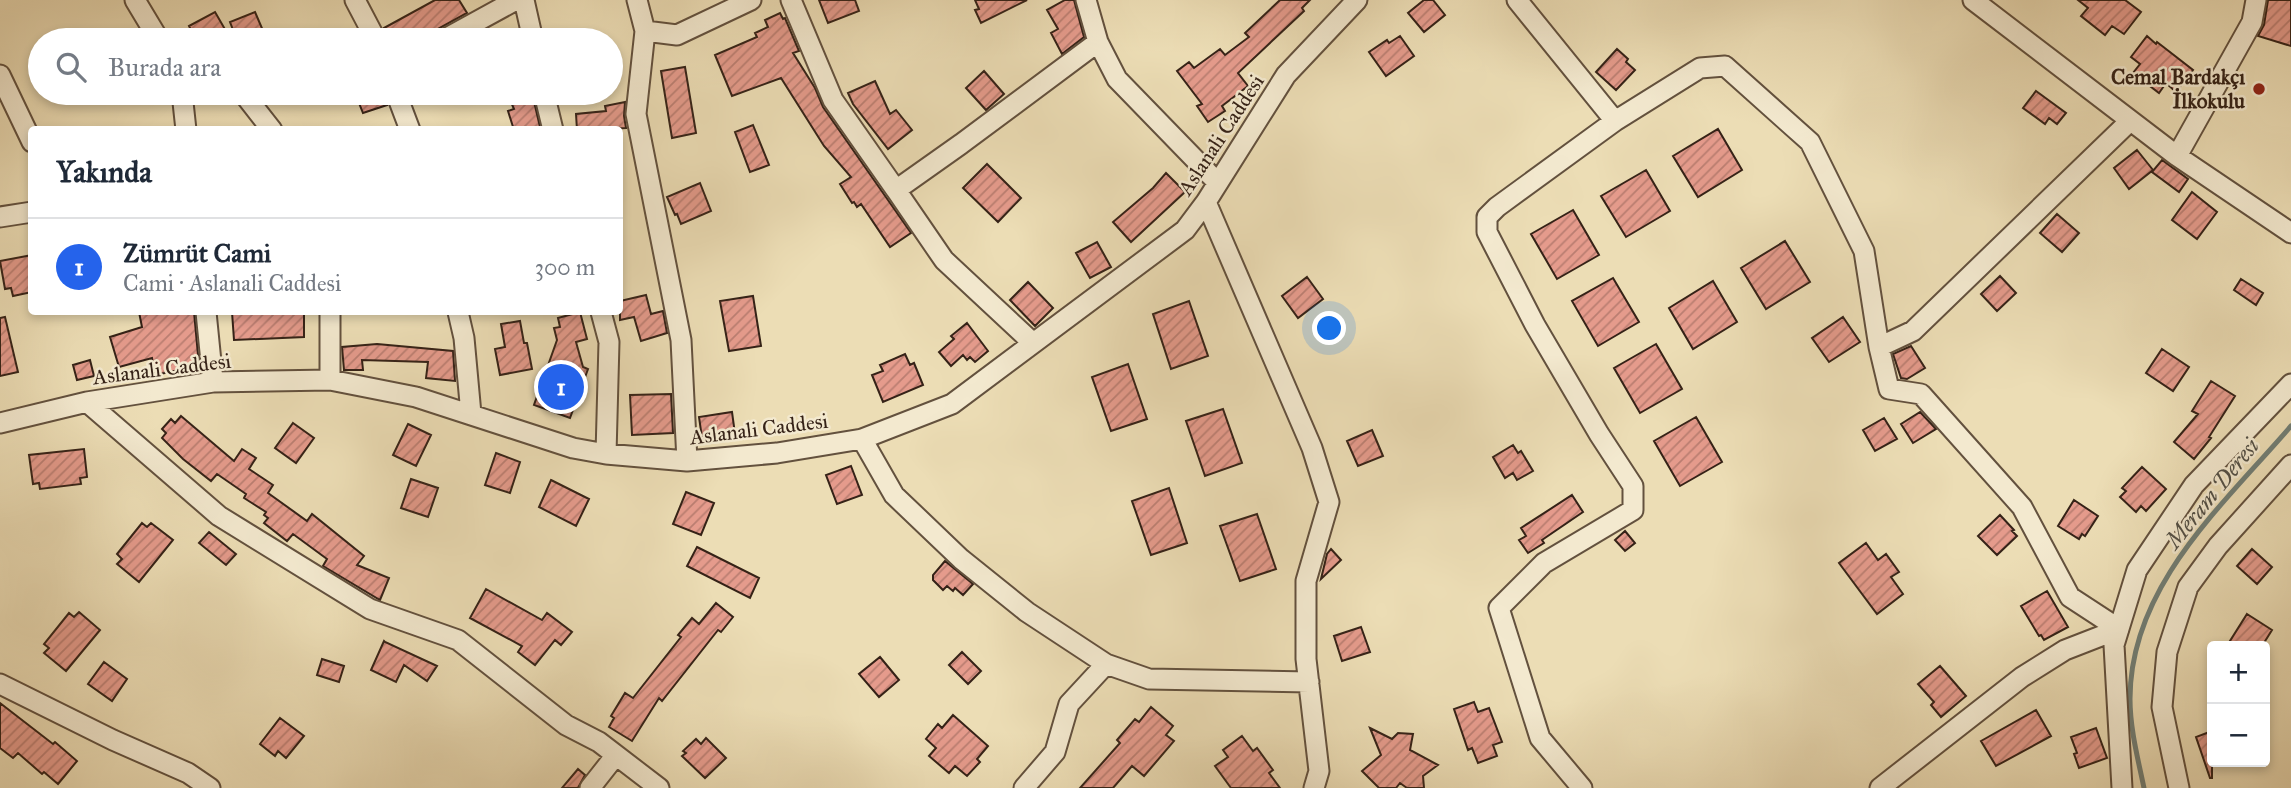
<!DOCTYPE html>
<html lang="tr">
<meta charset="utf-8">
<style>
body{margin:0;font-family:"IM FELL Great Primer",serif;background:#f6f6f7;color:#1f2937}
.controls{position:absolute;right:21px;bottom:21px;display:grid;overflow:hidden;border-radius:7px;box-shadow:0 4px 10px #0003}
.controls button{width:63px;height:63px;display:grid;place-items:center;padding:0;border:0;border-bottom:2px solid #e0e1e3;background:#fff;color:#1f2937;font:35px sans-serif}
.you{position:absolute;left:1330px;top:329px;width:24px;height:24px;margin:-18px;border:5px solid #fff;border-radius:50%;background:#1a73e8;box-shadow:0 0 0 10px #1a73e833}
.badge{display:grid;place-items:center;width:46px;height:46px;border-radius:50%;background:#2563eb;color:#fff;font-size:23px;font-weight:700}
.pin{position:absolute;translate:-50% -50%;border:4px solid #fff;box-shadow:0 2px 7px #0006}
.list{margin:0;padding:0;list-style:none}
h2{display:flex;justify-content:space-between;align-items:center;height:91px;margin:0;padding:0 28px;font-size:30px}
h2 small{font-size:23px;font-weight:400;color:#747a83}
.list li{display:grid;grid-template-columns:46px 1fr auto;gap:21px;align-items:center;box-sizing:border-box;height:98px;padding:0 28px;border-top:2px solid #e0e1e3}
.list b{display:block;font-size:26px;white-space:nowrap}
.list p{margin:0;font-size:23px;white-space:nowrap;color:#747a83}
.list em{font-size:23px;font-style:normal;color:#747a83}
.icon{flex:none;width:38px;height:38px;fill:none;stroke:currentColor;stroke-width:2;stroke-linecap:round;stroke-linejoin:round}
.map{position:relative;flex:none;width:2291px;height:788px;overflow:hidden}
.search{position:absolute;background:#fff;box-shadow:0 4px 10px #0003;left:28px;top:28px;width:595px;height:77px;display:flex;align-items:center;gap:18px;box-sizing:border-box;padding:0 24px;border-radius:38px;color:#747a83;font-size:26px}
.panel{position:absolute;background:#fff;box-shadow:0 4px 10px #0003;left:28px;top:126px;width:595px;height:189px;border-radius:7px}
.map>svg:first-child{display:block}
</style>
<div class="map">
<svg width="2291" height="788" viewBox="0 0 2291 788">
<defs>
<pattern id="building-hatch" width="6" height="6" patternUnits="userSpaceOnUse" patternTransform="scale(1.75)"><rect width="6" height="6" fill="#e59b8c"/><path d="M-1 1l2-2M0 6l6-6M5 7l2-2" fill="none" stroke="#ba7e71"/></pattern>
</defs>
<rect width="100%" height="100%" fill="#ecddb5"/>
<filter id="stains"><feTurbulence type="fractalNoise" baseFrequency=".00286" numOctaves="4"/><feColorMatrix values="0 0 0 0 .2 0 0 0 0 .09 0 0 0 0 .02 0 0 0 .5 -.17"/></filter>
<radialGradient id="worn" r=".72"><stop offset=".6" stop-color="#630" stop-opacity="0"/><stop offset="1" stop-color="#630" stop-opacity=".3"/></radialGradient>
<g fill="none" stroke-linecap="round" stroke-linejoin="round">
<path stroke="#717e75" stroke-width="5" d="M2144,788C2138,759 2130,729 2130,699C2130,586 2223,505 2291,426"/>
</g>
<path fill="url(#building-hatch)" stroke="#352217" stroke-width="2" d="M435,0H459L467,13L418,40H390L384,28Z
M819,0H855L859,11L828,23Z
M975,0H1027L981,23L975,10L979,9Z
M1065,0H1074L1084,37L1062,54L1051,33L1058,29L1047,10Z
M1280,0H1310L1302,8L1304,11L1238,73L1248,86L1222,106L1225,111L1208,122L1197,106L1202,104L1177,71L1189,62L1194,68L1220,49L1225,55L1249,37L1245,33Z
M1424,0H1433L1445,15L1424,32L1408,13Z
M2078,0H2125L2141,12L2124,34L2112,26L2105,35L2081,16L2088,8Z
M2268,0H2291V46L2258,36L2264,25Z
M215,12L226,31L209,40H196L189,26Z
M255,12L267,40H237L230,22Z
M780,13L783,19L785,18L799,51L793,53L815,88L823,107L911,233L890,247L861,204L857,207L854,202L852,203L840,184L851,177L824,146L781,78L732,96L715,55L757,37L755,33L768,27L765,20Z
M1400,36L1414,56L1386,76L1369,52L1387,40L1389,43Z
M2147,36L2156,44L2157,42L2193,70L2176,92L2166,83L2159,93L2133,73L2140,64L2131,57Z
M1617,49L1628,59L1626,62L1635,70L1616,90L1596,72Z
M685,67L696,133L672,138L661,71Z
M984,71L1004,94L986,110L966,88Z
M875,81L890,114L896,110L912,130L888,149L853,104L848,93Z
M2036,91L2066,113L2057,124L2049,118L2045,124L2023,108Z
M355,93H383L387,105L363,113Z
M507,93H532L540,127L532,130H514L508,111L514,109Z
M625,102L624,116L626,128L577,130L576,114L606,111L605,106Z
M753,125L769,165L750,172L735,132Z
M1718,129L1742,170L1698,197L1673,156Z
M2137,150L2153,170L2129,189L2114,168Z
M2162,160L2188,179L2179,192L2152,172Z
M987,164L1021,198L998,222L963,188Z
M1646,170L1670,211L1626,237L1601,196Z
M1166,173L1185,192L1131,242L1113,222L1153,188Z
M700,183L711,211L681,224L677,214L675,215L667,197Z
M2192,192L2217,212L2197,239L2172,220Z
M1573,210L1599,255L1557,279L1531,234Z
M2057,214L2079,233L2062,252L2040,233Z
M1785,241L1810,282L1766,309L1741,268Z
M1097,242L1111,267L1090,278L1076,253Z
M32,255V292L13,296L11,288L5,289L0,261Z
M2000,276L2016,293L1997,311L1981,294Z
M1307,277L1323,299L1298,318L1282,296Z
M1613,278L1639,322L1598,346L1572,301Z
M2241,279L2263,293L2256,305L2234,290Z
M1713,281L1737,322L1693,349L1669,308Z
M1028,282L1053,308L1035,326L1010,300Z
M646,295L651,314L663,311L667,333L641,341L634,317L620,320V301Z
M753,296L761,346L729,351L720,301Z
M1189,301L1208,356L1171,369L1153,314Z
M139,312H194L199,366L155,375L152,358L119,367L110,337L142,327Z
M232,312H304V337L234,340Z
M580,312L587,339L576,342L583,367L588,369L570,418L534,405L557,340L554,328L560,327L558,318Z
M5,317L18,372L0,376V318Z
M1843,317L1860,342L1829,362L1812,338Z
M520,321L524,343H527L532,369L500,375L495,349L505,347L501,324Z
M967,323L988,351L975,362L970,357L967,360L963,355L951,366L939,352L954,339L951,336Z
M377,344L453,351L455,381L426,378L428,362L362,360L363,370H344L342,347Z
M1656,344L1682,389L1640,413L1614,368Z
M1911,346L1925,368L1907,379L1901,378L1893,354Z
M2162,349L2189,367L2173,391L2146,373Z
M905,354L910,365L914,363L923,385L883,402L872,375L883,371L880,365Z
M90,360L94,376L77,380L73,365Z
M1128,364L1147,419L1111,431L1092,377Z
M2211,381L2235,396L2209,437L2211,438L2194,459L2174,442L2198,414L2192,411Z
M671,394L673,433L632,435L630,395Z
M1223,409L1242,463L1205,476L1186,421Z
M732,412L735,434L702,438L699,417Z
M1920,412L1936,429L1913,443L1901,424Z
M181,416L234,461L242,449L256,458L249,469L273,485L268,493L307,521L312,514L364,556L357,565L389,578L380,600L323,566L327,559L293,534L287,541L264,523L268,518L264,515L266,512L244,498L246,494L217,474L211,481L183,459L162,438L166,433L162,429L171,419L175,423Z
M1696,417L1722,462L1680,486L1654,441Z
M1884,418L1897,439L1875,451L1863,430Z
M293,423L314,438L296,463L275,448Z
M408,424L431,435L416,466L393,455Z
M1372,430L1383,456L1358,466L1347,441Z
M1513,445L1518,453L1521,451L1533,471L1517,480L1513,473L1505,478L1493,457Z
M84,449L87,477L80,478L81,484L40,489L39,483L33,484L29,455Z
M496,453L520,462L510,493L485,485Z
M851,466L862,495L837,504L826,475Z
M2142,467L2166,489L2146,511L2141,506L2136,512L2120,497L2126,491L2122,488Z
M411,479L438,488L428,517L401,508Z
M551,480L589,499L576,526L539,507Z
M1169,488L1187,543L1151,555L1132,501Z
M686,492L714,503L701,535L673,524Z
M1572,495L1583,512L1542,540L1544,543L1528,553L1519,540L1526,536L1521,528Z
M2074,500L2098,516L2085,536L2082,534L2079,539L2058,526Z
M1257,514L1276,569L1240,581L1220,526Z
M2000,515L2014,530L2012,531L2017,536L1997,555L1978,536Z
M142,523L147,527L151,523L173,540L139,582L117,564L122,559L117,554Z
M1625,531L1635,543L1625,551L1615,540Z
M209,532L236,554L226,565L199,543Z
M1866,543L1878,560L1886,554L1899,572L1891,577L1903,594L1877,614L1839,563Z
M697,547L759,578L750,598L687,566Z
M1331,549L1341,560L1321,579L1327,554Z
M2252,549L2272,567L2257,584L2237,566Z
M945,561L973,584L963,595L955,588L953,591L947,586L943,590L933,580V575Z
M486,589L542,620L547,613L572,632L561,645L555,640L535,665L518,652L522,646L470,618Z
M2047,591L2068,627L2044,640L2041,635L2039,636L2021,606Z
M716,603L733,617L721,632L718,630L662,701L659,698L632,741L609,727L614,718L611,716L625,693L633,698L681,637L678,635L692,618L699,624Z
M79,612L100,630L66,671L44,653L49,648L44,644L69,613L74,617Z
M2247,614L2272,630L2262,646H2239L2230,641Z
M1361,627L1370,652L1342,661L1334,636Z
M384,641L385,642L437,666L427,681L404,665L396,682L371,670Z
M962,652L981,671L968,684L949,665Z
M880,657L899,680L879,697L859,674Z
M322,659L344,666L339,682L317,675Z
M104,662L127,679L112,701L88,684Z
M1940,666L1966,696L1941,717L1931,705L1934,702L1918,684Z
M1474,702L1478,712L1489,708L1502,742L1493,745L1497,756L1478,763L1472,748L1468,750L1454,709Z
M0,703L53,744L55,742L77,761L58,784L44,772L42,774L18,753L13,758L0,748Z
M1151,707L1173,726L1166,735L1174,741L1144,776L1132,766L1113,788H1080L1120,743L1117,740L1135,719L1139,722Z
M2036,710L2051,736L1996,766L1981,741Z
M953,715L988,746L977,759L980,762L967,776L955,766L949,773L929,756L936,748L926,739L938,724L942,728Z
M280,718L304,736L286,758L278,751L275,756L260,744Z
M1370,728L1392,739L1398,733L1413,734L1410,750L1438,765L1423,776L1424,788H1407L1400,783L1396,788H1379L1362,771L1381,755Z
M2096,728L2107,758L2079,768L2074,754L2077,753L2071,737Z
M2212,731V778H2210L2196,737Z
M1242,736L1253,751L1257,748L1273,770L1269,773L1280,788H1231L1215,766L1228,757L1223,750Z
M706,738L726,758L705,778L682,756L686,753L683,751L696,739L701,744Z
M578,769L585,775L578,788H562Z"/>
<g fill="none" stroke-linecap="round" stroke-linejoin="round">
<defs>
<path id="minor" d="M135,0L159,40
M355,0L376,40
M524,0L533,40
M637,0L645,31L677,35L751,0
M791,0L833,100L896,190
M1086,0L1098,42L1117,79L1217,182
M1517,0L1615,121L1700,68L1725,66L1810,142L1864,251L1879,347L1889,389L1921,394L2022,507L2070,597L2119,629L2065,650L2022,677L1880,788
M1973,0L2177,156L2291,233
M645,31L636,114L681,340L687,461
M443,40L516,0
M0,75L32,142
M182,93L186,130
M243,93L272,130
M396,93L410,130
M544,93L553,130
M2177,156L2252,22L2256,0
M1206,202L1312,448L1329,502L1306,581V659L1319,771L1314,788
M0,217L32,212
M206,312L213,382
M330,312V380
M458,312L464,338L471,414
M601,312L609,342L606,454
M1033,343L944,260L896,190L961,144L1098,42
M1879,347L1913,331L2130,121
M87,402L219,516L370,609L458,640L566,725L599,742L659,788
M0,423L87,402L213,382L330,380L416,397L573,448L606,454L687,461L777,453L862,439L952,404L1185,230L1206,202L1286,75L1357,0
M862,439L894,495L961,559L1027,612L1106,664L1149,679L1309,682
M0,684L113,740L188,773L210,788
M590,788L616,755
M1024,788L1055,752L1069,704L1106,664
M1582,788L1540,738L1499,608L1544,563L1633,510V486L1599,434L1535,325L1487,232V217L1497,207L1615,121
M2122,788L2114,645L2137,570L2194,485L2291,384
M2179,788L2162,707L2167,652L2188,587L2218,546L2291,465"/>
</defs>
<use href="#minor" stroke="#63513e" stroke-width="23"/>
<use href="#minor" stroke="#f3e9cf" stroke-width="19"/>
</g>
<circle fill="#8f2418" stroke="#f3e9cf" stroke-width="2.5" cx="2259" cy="89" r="7"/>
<g text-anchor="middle" stroke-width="5" stroke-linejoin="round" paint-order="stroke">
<g font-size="21" font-weight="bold" fill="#352217" stroke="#f3e9cf" text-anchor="end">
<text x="2245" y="84">Cemal Bardakçı<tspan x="2245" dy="24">İlkokulu</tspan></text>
</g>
<g font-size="21" fill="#352217" stroke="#f3e9cf">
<text transform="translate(1221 135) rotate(-57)" y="7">Aslanali Caddesi</text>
<text transform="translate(162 369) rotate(-7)" y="7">Aslanali Caddesi</text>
<text transform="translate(759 429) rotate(-7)" y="7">Aslanali Caddesi</text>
</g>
<g font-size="23" font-style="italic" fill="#535046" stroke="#f3e9cf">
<text transform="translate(2212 493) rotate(-51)" y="8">Meram Deresi</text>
</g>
</g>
<rect width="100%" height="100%" filter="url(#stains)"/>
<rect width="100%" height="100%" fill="url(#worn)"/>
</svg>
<div class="controls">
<button>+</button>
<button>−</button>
</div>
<div class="you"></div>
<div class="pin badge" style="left:561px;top:387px">1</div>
<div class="search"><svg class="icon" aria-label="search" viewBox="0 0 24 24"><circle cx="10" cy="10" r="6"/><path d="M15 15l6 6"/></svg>Burada ara</div>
<section class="panel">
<h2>Yakında<small></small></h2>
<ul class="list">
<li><span class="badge">1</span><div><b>Zümrüt Cami</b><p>Cami · Aslanali Caddesi</p></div><em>300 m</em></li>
</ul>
</section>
</div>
